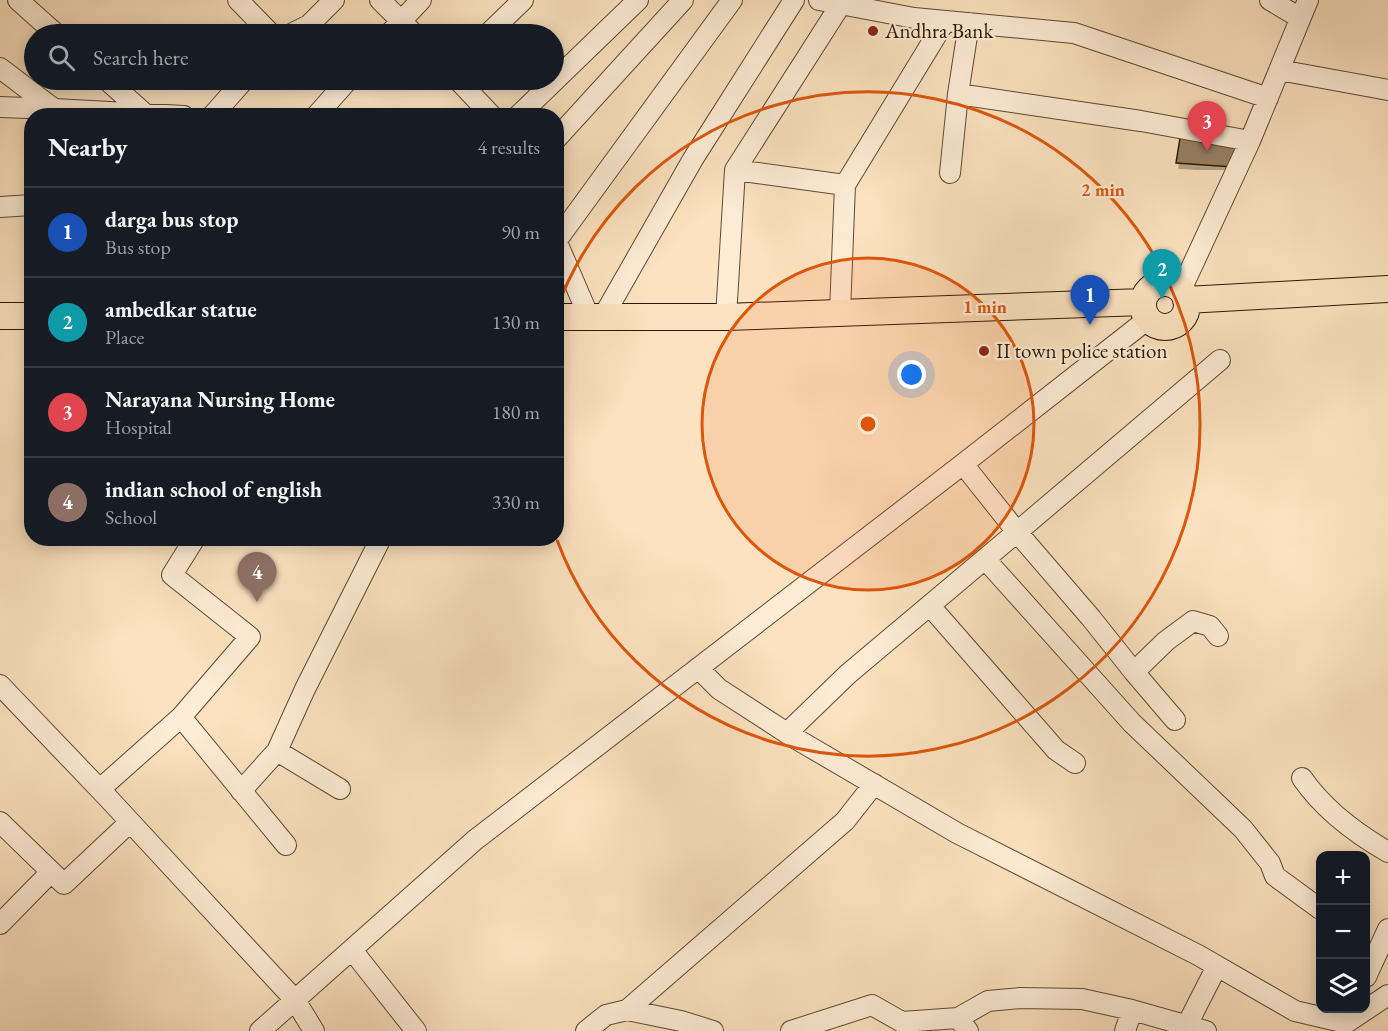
<!DOCTYPE html>
<meta charset="utf-8">
<style>
body{margin:0;font-family:"EB Garamond",serif;background:#20242c;color:#f1f3f6}
.controls{position:absolute;right:18px;bottom:18px;display:grid;overflow:hidden;border-radius:12px;box-shadow:0 3px 15px #0003}
.controls button{width:54px;height:54px;display:grid;place-items:center;padding:0;border:0;border-bottom:2px solid #363941;background:#171b24;color:#f1f3f6;font:30px sans-serif}
.you{position:absolute;left:912px;top:375px;width:21px;height:21px;margin:-15px;border:4px solid #fff;border-radius:50%;background:#1a73e8;box-shadow:0 0 0 9px #1a73e833}
.badge{display:grid;place-items:center;width:39px;height:39px;border-radius:50%;background:#0f766e;color:#fff;font-size:20px;font-weight:700}
.pin{position:absolute;translate:-50% -50px;filter:drop-shadow(0 2px 3px #0008)}
.pin::after{content:'';position:absolute;top:32px;width:21px;height:18px;background:inherit;clip-path:polygon(0 0,100% 0,50% 100%)}
.list{margin:0;padding:0;list-style:none}
h2{display:flex;justify-content:space-between;align-items:center;height:78px;margin:0;padding:0 24px;font-size:26px}
h2 small{font-size:20px;font-weight:400;color:#9ea1a6}
.list li{display:grid;grid-template-columns:39px 1fr auto;gap:18px;align-items:center;box-sizing:border-box;height:90px;padding:0 24px;border-top:2px solid #363941}
.list b{display:block;font-size:22px;white-space:nowrap}
.list p{margin:0;font-size:20px;white-space:nowrap;color:#9ea1a6}
.list em{font-size:20px;font-style:normal;color:#9ea1a6}
.icon{flex:none;width:33px;height:33px;fill:none;stroke:currentColor;stroke-width:2;stroke-linecap:round;stroke-linejoin:round}
.map{position:relative;flex:none;width:1388px;height:1031px;overflow:hidden}
.search{position:absolute;background:#171b24;box-shadow:0 3px 15px #0003;left:24px;top:24px;width:540px;height:66px;display:flex;align-items:center;gap:15px;box-sizing:border-box;padding:0 21px;border-radius:33px;color:#9ea1a6;font-size:22px}
.panel{position:absolute;background:#171b24;box-shadow:0 3px 15px #0003;left:24px;top:108px;width:540px;height:438px;border-radius:24px}
.map>svg:first-child{display:block}
</style>
<div class="map">
<svg width="1388" height="1031" viewBox="0 0 1388 1031">
<defs>
<filter id="shadow"><feDropShadow dx="3" dy="5" stdDeviation="0" flood-color="#0004"/></filter>
</defs>
<rect width="100%" height="100%" fill="#fce2c0"/>
<filter id="stains"><feTurbulence type="fractalNoise" baseFrequency=".00333" numOctaves="4"/><feColorMatrix values="0 0 0 0 .2 0 0 0 0 .09 0 0 0 0 .02 0 0 0 .5 -.17"/></filter>
<radialGradient id="worn" r=".72"><stop offset=".6" stop-color="#630" stop-opacity="0"/><stop offset="1" stop-color="#630" stop-opacity=".3"/></radialGradient>
<path fill="#978165" stroke="#2a1802" stroke-width="1.5" filter="url(#shadow)" d="M1180,138L1237,148L1233,167L1176,163Z"/>
<g fill="none" stroke-linecap="round" stroke-linejoin="round">
<defs>
<path id="minor" d="M18,0L56,34
M238,0L271,34
M380,0L414,34
M819,0L914,18L1074,33L1268,98
M1270,0L1300,18
M969,23L958,94L1141,121L1250,141
M291,34L309,25L334,0
M389,34L421,0
M488,34L523,0
M0,68L54,109L184,116
M1279,70L1388,90
M107,80L145,114
M458,80L492,116
M0,107L54,109
M212,116L244,80
M316,116L348,80
M518,116L638,0
M556,139L683,0
M735,170L841,4
M950,173L958,94
M0,207L32,205
M556,240L589,317
M557,240L732,0
M1181,290L1250,141L1308,0
M840,312L845,185
M603,317L693,159L794,0
M726,317L735,170L845,185L945,21
M985,559L1132,723L1243,829L1270,863L1275,876L1320,909
M930,606L1056,750L1075,763
M1218,636L1210,626L1193,621L1166,641L1134,672L1091,618L1017,532L1220,360
M698,668L719,689L793,737L957,833L1198,955L1295,1011L1346,1023L1388,995
M1134,672L1175,720
M0,685L109,799L295,1000L314,1031
M181,717L250,637L172,575L195,538
M787,733L848,674L1017,532L963,464
M277,751L305,689L381,538
M1302,778C1324,810 1355,833 1388,852
M100,789L181,717L286,845
M241,791L277,751L340,789
M0,822L64,884L130,822
M0,924L51,872
M352,950L416,1031
M1366,977L1388,929
M958,1018L988,1001L1020,998L1082,999L1132,1010L1206,1031
M1187,1025L1217,966
M260,1031L475,840L963,464L1148,319
M586,1031L606,1015L627,1010
M713,1031L681,1021L627,1010L845,821L874,784
M791,1031L872,1005L902,1022L958,1018L968,1031
M1125,1031L1132,1010"/>
<path id="major" d="M1143 305a22 22 0 1 1 44 0a22 22 0 1 1-44 0Z
M1186,300L1388,289
M0,316H32
M556,317H726L1143,302"/>
</defs>
<use href="#minor" stroke="#5e4a32" stroke-width="22"/>
<use href="#major" stroke="#2a1802" stroke-width="28"/>
<use href="#minor" stroke="#fdecd6" stroke-width="20"/>
<use href="#major" stroke="#fce2c0" stroke-width="26"/>
</g>
<circle cx="868" cy="424" r="166" fill="#de560c" fill-opacity=".12"/>
<g fill="none" stroke="#de560c" stroke-width="3">
<circle cx="868" cy="424" r="166"/>
<path d="M557 308A332 332 0 1 1 557 540"/>
</g>
<g fill="#8f2418" stroke="#fdecd6" stroke-width="2">
<circle cx="873" cy="31" r="6"/>
<circle cx="984" cy="351" r="6"/>
</g>
<g text-anchor="middle" stroke-width="4.5" stroke-linejoin="round" paint-order="stroke">
<g font-size="21" fill="#2a1802" stroke="#fdecd6" text-anchor="start">
<text x="885" y="38">Andhra Bank</text>
<text x="996" y="358">II town police station</text>
</g>
</g>
<circle cx="868" cy="424" r="9" fill="#de560c" stroke="#fdecd6" stroke-width="3"/>
<g font-size="18" text-anchor="middle" font-weight="bold" fill="#de560c" stroke="#fdecd6" stroke-width="4.5" stroke-linejoin="round" paint-order="stroke">
<text x="1103" y="196">2 min</text>
<text x="985" y="313">1 min</text>
</g>
<rect width="100%" height="100%" filter="url(#stains)"/>
<rect width="100%" height="100%" fill="url(#worn)"/>
</svg>
<div class="controls">
<button>+</button>
<button>−</button>
<button><svg class="icon" aria-label="layers" viewBox="0 0 24 24"><path d="M12 4l9 5-9 5-9-5zM3 14l9 5 9-5"/></svg></button>
</div>
<div class="you"></div>
<div class="pin badge" style="left:1090px;top:325px;background:#1a4fb4">1</div>
<div class="pin badge" style="left:1162px;top:299px;background:#0f9aa8">2</div>
<div class="pin badge" style="left:1207px;top:151px;background:#e0444e">3</div>
<div class="pin badge" style="left:257px;top:602px;background:#8d6e63">4</div>
<div class="search"><svg class="icon" aria-label="search" viewBox="0 0 24 24"><circle cx="10" cy="10" r="6"/><path d="M15 15l6 6"/></svg>Search here</div>
<section class="panel">
<h2>Nearby<small>4 results</small></h2>
<ul class="list">
<li><span class="badge" style="background:#1a4fb4">1</span><div><b>darga bus stop</b><p>Bus stop</p></div><em>90 m</em></li>
<li><span class="badge" style="background:#0f9aa8">2</span><div><b>ambedkar statue</b><p>Place</p></div><em>130 m</em></li>
<li><span class="badge" style="background:#e0444e">3</span><div><b>Narayana Nursing Home</b><p>Hospital</p></div><em>180 m</em></li>
<li><span class="badge" style="background:#8d6e63">4</span><div><b>indian school of english</b><p>School</p></div><em>330 m</em></li>
</ul>
</section>
</div>
